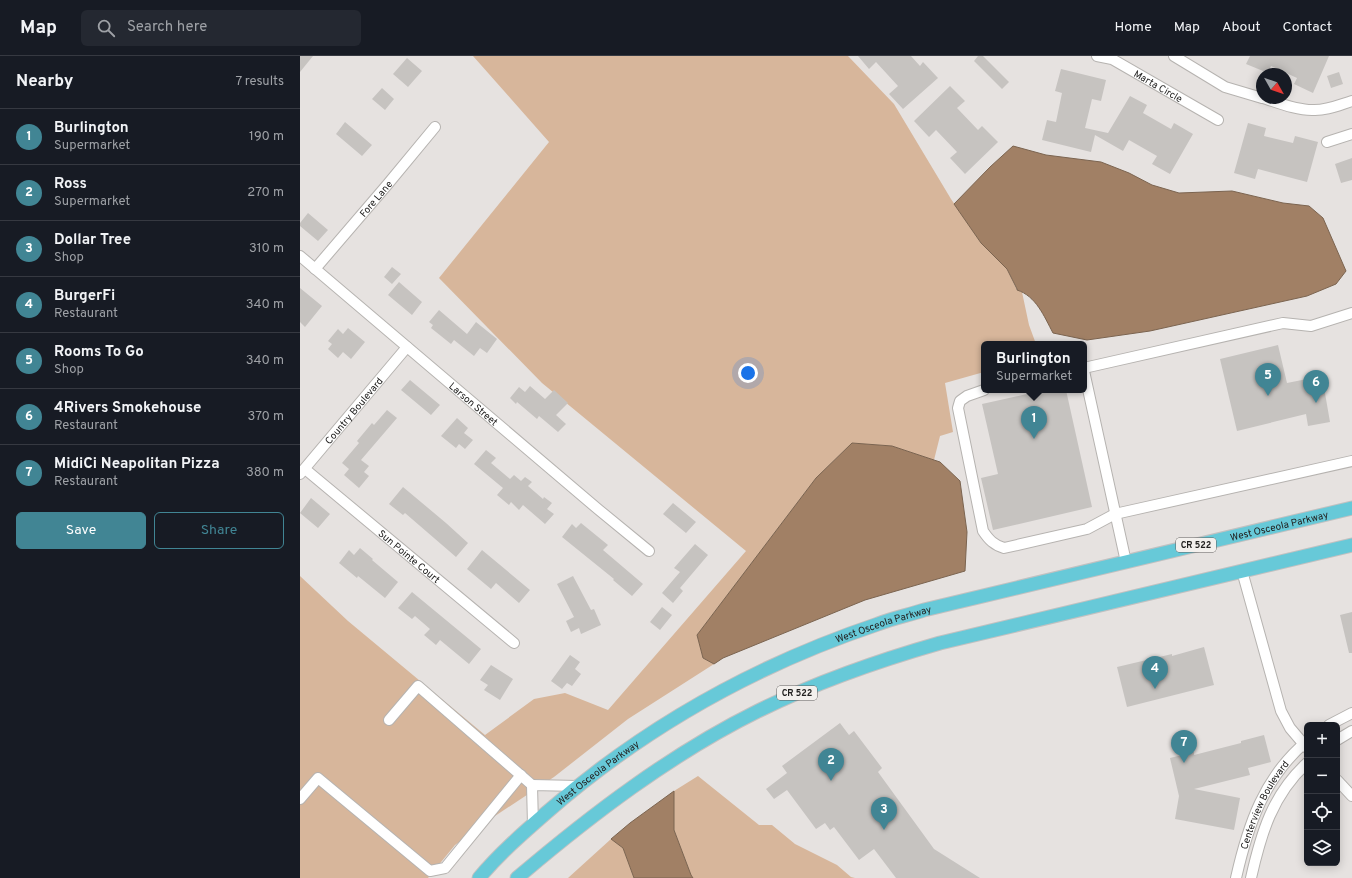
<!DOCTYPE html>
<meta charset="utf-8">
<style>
body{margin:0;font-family:Overpass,sans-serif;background:#242831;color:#f1f3f6}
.controls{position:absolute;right:12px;bottom:12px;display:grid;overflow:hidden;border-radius:6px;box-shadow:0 2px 10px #0003}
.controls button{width:36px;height:36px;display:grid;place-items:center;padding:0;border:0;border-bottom:1px solid #363941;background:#171b24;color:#f1f3f6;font:20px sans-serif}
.compass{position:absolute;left:956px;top:12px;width:36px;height:36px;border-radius:50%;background:#171b24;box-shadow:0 2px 10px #0003;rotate:130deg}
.you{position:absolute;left:448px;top:317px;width:14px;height:14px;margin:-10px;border:3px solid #fff;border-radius:50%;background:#1a73e8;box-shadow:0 0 0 6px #1a73e833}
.badge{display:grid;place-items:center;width:26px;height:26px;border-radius:50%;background:#418594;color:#fff;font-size:13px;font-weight:700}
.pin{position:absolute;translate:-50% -33px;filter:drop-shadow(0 1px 2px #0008)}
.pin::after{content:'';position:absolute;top:21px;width:14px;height:12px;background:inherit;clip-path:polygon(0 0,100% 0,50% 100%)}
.popup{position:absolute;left:681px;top:285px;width:106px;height:52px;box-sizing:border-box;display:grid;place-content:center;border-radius:6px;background:#171b24;filter:drop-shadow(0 1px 3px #0005);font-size:13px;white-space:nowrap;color:#9ea1a6}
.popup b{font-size:15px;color:#f1f3f6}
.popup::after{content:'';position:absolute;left:50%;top:100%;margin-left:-8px;border:8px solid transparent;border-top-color:#171b24}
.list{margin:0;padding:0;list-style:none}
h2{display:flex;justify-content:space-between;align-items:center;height:52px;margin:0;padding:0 16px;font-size:17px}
h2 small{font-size:13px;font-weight:400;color:#9ea1a6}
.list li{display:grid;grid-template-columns:26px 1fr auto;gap:12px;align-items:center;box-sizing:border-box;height:56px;padding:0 16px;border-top:1px solid #363941}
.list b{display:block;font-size:15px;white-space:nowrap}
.list p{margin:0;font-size:13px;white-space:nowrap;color:#9ea1a6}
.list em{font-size:13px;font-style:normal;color:#9ea1a6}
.actions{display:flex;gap:8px;padding:12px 16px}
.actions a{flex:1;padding:9px 0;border:1px solid #418594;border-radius:6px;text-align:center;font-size:14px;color:#418594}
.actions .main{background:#418594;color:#fff}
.icon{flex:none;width:22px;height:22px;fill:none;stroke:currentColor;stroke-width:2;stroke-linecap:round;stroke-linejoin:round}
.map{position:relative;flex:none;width:1052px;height:822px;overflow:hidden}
header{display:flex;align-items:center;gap:24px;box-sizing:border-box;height:56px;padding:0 20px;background:#171b24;border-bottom:1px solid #363941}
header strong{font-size:19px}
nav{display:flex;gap:22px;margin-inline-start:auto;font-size:14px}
.search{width:280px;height:36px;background:#242831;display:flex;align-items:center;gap:10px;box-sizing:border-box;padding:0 14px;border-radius:6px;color:#9ea1a6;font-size:15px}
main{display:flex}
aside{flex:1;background:#171b24}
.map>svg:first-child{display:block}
</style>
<header>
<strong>Map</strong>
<div class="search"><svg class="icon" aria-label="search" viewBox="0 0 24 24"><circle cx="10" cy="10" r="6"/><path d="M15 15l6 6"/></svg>Search here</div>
<nav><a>Home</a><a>Map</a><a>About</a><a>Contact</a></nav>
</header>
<main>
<aside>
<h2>Nearby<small>7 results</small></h2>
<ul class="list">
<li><span class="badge">1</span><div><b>Burlington</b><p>Supermarket</p></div><em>190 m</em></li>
<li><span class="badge">2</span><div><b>Ross</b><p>Supermarket</p></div><em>270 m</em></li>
<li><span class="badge">3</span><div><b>Dollar Tree</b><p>Shop</p></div><em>310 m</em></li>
<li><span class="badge">4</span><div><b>BurgerFi</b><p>Restaurant</p></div><em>340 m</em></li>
<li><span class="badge">5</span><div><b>Rooms To Go</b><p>Shop</p></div><em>340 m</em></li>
<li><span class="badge">6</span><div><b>4Rivers Smokehouse</b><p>Restaurant</p></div><em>370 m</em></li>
<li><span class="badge">7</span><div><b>MidiCi Neapolitan Pizza</b><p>Restaurant</p></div><em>380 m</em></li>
</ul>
<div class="actions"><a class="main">Save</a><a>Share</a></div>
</aside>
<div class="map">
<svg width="1052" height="822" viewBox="0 0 1052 822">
<rect width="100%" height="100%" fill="#e6e2e0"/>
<path fill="#d7b69b" d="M173,0H548L594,48L651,143L681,187L707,213L717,234L722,236L729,269L736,288H684V316L645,327L653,376L640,380L634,404L592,390L552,387L516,422L397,579L403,602L414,608L328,663L254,721L186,766L155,789L128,822H0V520L48,565L185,679L234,643L265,637L308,654L446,495L242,327L139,222L249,86Z
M398,720L459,769H472L495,788L537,809L551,821L555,822H393L391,819L374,774V735Z
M311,783L323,792L334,822H268Z"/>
<path fill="#a18065" stroke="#7b6450" d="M713,90L746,99L801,106L829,117L852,129L879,137L932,135L983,147L1009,150L1023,162L1046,215L1036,228L1007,240L850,275L787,284L753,277C744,260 736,240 717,234V233L707,213L681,187L654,148L690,111Z
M552,387L592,390L640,406L660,425L667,476L665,515L565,544L423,602L414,608L403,602L397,579L516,422Z
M374,735V774L391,819L393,822H334L323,792L311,783L330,767Z"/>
<path fill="#c6c3c0" d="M0,0H13L0,16Z
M558,0H611L620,10L623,6L638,22L603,53L589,38L598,30L576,6L569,13Z
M678,0H683L709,26L702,33L674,5Z
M950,0H1029L1013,37L994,28L997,22L971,10L968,17L946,8Z
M107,2L122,15L108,31L93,18Z
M761,13L806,24L801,45L792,43L785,72L808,77L830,40L847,49L843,57L871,73L874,67L893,78L870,118L852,108L857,100L829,84L823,95L795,79L791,96L742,84L747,64L756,66L762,37L755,35Z
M1039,16L1043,28L1031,32L1027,20Z
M650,30L665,45L657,52L678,74L682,70L698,86L665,118L650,102L657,96L636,74L629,81L614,65Z
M82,32L94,43L85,54L72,43Z
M45,66L72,89L62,100L36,78Z
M948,67L966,72L964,80L993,87L995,80L1018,86L1007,126L958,113L955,123L934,117Z
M1052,102V124L1041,127L1035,108Z
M8,157L28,174L18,185L0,170V167Z
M92,211L101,218L92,228L84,221Z
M99,226L122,246L112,259L88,239Z
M0,232L22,250L5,271L0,266Z
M139,254L167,278L176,266L197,283L187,297L180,292L174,300L154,284L151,288L131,272L133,269L129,266Z
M48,272L65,286L51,303L43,296L38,302L28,293L32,288L28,285L38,273L43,278Z
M978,289L987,327L1022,320L1030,366L1008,370L1006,358L937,375L920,303Z
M110,324L140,349L131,359L101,334Z
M230,330L245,343L254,334L268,347L256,359L266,368L258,376L239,360L237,363L217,346L216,348L210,342L219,331L225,336Z
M745,334H766L792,451L693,474L681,422L698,418L682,348Z
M87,354L97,362L61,404L69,410L64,416L69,420L59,432L44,419L49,413L42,407L59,387L57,385L72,367L74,369Z
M157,362L168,372L164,377L173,384L165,393L159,388L156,392L141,380Z
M186,394L196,402L191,407L210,423L214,419L221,425L225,421L232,426L228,430L243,443L244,441L252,447L247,453L254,458L245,468L223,449L219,454L211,446L209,449L197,439L203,432L174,408Z
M103,431L146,467L168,487L156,501L105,457L103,459L89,448Z
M11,442L30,458L18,472L0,457Z
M373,447L396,466L386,477L363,458Z
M281,467L308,489L303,494L343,528L332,540L313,524L314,523L262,481L272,468L276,472Z
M395,488L408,499L380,532L383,535L373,547L362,537L380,516L374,512Z
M60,492L73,503L72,504L98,526L85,542L58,520L57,522L39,507L49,494L54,499Z
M182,494L230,534L219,547L196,527L191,533L167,513Z
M273,520L291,554L294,553L301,569L281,578L279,572L271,576L266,565L274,561L257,528Z
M112,536L181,593L169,608L140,584L136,589L124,579L130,573L115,560L112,563L98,552Z
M362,551L372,559L360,574L350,566Z
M1052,556V597H1049L1040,559Z
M904,591L914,629L827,651L817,611L872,598V600Z
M270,599L280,606L275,613L281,618L272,630L267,627L262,633L251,625Z
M191,609L213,623L200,644L184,634L188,629L180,624Z
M540,667L549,679L554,675L582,712L578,716L634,793L680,822H596L574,793L559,804L534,771L530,774L525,767L516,773L487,734L474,743L466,733L487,717L482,710Z
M964,679L971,706L948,712L950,719L894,733L940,742L934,774L875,763L879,740L870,702L894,696V699L941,687V685Z"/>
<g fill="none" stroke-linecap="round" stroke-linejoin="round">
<defs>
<g id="minor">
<path id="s1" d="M797,0L812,3L918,64"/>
<path d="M874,0L925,31L962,42"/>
<path d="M963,42C979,47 996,54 1012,54C1026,55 1039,49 1052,45"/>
<path d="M1027,86L1052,78"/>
<path id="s2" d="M0,200L299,454L349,495"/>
<path id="s3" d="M15,213L87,129L135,71"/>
<path d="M784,312L983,267L1011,270L1052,257"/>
<path d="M784,315L826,506"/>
<path d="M684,334L667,340L660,345L658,352L683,475C689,484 694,489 704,492L787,473L815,458L1052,405"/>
<path id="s4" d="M5,413L214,587"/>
<path id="s5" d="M0,418L107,291"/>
<path d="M942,515L981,655L990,672L1007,692"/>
<path d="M89,664L118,630L232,729"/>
<path d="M1029,669L1052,657"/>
<path d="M1037,684L1052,675"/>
<path d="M1037,724L1052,740"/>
<path d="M0,743L18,722L130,815L145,812L221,719"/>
<path d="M233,769L232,729L278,730"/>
<path id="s6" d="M936,822C948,769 964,721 1007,685"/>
<path d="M951,822C961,778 972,739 1007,707"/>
</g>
<g id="major">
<path id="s7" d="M179,822C199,798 223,777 246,757C343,672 456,609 578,568C593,562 609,559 624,554L1052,452"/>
<path d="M217,822C291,759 371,698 458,655C517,626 577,605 640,587L1052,489"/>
</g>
</defs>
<use href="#minor" stroke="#b6b3b0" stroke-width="12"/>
<use href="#major" stroke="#c1c1c1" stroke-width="15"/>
<use href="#minor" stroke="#fff" stroke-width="10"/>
<use href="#major" stroke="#67c9d8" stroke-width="13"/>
</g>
<g text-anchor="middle" stroke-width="3.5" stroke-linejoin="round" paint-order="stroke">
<g fill="#f3f0ed" stroke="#615f5e" stroke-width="1">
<rect x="876" y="482" width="40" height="14" rx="3"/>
<rect x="477" y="630" width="40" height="14" rx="3"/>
</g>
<g font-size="9" font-weight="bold" fill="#222120">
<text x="896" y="492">CR 522</text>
<text x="497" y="640">CR 522</text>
</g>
<g font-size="10" fill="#222120" stroke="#f3f0ed">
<text dy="4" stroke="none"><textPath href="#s1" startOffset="69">Marta Circle</textPath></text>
<text dy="4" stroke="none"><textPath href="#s3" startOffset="93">Fore Lane</textPath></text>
<text dy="4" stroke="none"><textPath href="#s2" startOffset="228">Larson Street</textPath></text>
<text dy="4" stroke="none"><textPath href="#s5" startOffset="83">Country Boulevard</textPath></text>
<text dy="4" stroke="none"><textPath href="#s7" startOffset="891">West Osceola Parkway</textPath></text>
<text dy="4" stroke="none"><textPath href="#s4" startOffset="136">Sun Pointe Court</textPath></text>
<text dy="4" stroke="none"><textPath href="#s7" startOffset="483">West Osceola Parkway</textPath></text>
<text dy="4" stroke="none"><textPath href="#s7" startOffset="159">West Osceola Parkway</textPath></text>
<text dy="4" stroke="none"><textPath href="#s6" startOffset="79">Centerview Boulevard</textPath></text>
</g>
</g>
</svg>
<div class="controls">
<button>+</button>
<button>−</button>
<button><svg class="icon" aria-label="locate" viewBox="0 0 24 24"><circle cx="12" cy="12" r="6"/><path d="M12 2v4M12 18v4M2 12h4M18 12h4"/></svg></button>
<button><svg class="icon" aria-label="layers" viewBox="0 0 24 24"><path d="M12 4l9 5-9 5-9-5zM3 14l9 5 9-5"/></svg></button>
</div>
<svg class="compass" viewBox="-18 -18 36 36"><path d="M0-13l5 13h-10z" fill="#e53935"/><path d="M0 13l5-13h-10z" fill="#9ea1a6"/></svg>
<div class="you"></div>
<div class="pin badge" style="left:734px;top:383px">1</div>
<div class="popup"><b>Burlington</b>Supermarket</div>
<div class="pin badge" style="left:531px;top:725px">2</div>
<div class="pin badge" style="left:584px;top:774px">3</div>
<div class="pin badge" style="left:855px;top:633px">4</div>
<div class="pin badge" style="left:968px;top:340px">5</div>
<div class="pin badge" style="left:1016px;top:347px">6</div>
<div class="pin badge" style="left:884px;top:707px">7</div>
</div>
</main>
